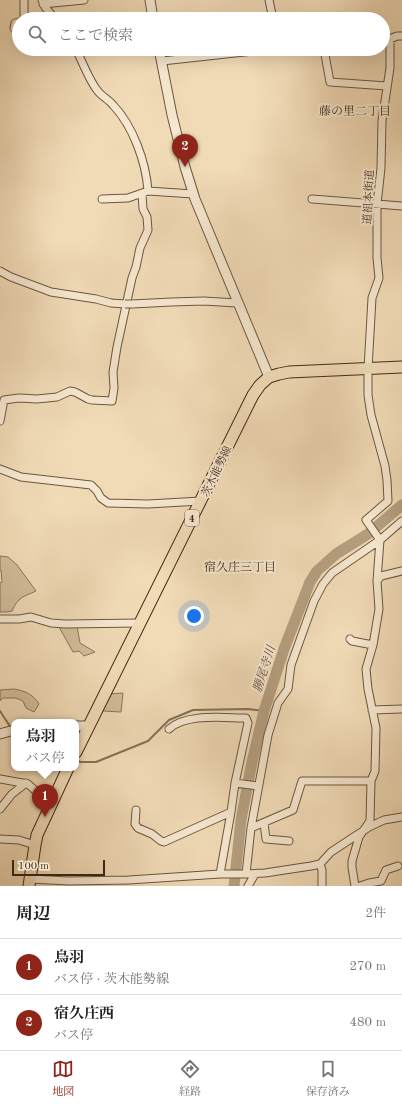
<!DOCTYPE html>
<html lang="ja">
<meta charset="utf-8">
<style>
body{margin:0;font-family:"Old Standard TT","Noto Serif JP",serif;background:#f2f2f2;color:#222}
.scale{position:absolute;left:12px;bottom:10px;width:93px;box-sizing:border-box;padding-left:4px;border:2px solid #402a16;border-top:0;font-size:11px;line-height:14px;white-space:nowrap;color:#402a16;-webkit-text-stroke:3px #f6e8d0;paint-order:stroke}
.you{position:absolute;left:194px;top:616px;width:14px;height:14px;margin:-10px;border:3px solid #fff;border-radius:50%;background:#1a73e8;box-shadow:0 0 0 6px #1a73e833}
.badge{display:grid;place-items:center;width:26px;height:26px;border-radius:50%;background:#8f2418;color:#fff;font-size:13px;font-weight:700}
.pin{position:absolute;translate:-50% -33px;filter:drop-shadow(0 1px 2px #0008)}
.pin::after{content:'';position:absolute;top:21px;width:14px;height:12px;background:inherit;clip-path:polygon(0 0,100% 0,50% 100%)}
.popup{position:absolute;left:11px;top:719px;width:68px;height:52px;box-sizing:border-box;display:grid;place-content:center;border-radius:8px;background:#fff;filter:drop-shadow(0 1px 3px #0005);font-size:13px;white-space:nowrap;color:#767676}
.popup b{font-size:15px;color:#222}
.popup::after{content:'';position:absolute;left:50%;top:100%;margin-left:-8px;border:8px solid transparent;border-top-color:#fff}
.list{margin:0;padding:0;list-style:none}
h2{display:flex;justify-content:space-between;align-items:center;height:52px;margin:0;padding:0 16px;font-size:17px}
h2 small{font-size:13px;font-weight:400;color:#767676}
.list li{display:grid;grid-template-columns:26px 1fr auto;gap:12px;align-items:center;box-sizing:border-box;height:56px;padding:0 16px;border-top:1px solid #e0e0e0}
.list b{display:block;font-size:15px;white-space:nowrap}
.list p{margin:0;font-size:13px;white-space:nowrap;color:#767676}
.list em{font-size:13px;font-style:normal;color:#767676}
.icon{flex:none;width:22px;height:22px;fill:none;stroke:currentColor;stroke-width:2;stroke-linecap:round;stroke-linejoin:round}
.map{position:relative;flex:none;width:402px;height:886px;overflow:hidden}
.search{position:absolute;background:#fff;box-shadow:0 4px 16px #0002;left:12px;right:12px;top:12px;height:44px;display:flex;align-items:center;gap:10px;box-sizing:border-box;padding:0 14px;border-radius:22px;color:#767676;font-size:15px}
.sheet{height:164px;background:#fff}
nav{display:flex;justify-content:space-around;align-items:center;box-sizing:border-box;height:56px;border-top:1px solid #e0e0e0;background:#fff;font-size:11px;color:#767676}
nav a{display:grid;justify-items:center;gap:2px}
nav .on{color:#8f2418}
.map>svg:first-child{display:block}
</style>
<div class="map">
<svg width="402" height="886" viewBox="0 0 402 886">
<rect width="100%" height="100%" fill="#f1dbb7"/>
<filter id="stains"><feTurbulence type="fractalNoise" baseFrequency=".005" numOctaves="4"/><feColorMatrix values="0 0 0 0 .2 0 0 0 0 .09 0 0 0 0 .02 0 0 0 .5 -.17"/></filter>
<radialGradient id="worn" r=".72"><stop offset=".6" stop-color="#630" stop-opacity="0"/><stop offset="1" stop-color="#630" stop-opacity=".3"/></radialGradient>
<path fill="#d3bd9c" stroke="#8a7459" d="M0,556L8,557L17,565L36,591C23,597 18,597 12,611L7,612H0V583L2,582L1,570H0Z
M77,626L80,643L95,652L84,656L79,651L73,652L59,627Z
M14,689C25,691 33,694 39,704L34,712L26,708L23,701L16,698H3L0,701V690Z
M123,693L121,712L103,711V707L108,694Z"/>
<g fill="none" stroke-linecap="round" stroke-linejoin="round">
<path stroke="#867056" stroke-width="2" d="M0,711L11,728
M76,760L80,762H96L148,741L169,720L193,710L248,709L264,711"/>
<path stroke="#b59f80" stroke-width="11" d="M234,886L241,820L252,762L264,711L284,649L310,582L317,571L336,554L368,534L402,505"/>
<defs>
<path id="minor" d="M42,0L45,7L55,19
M269,0L273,19
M43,4L84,0
M24,19V0
M14,28L15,23L19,22
M76,49C82,61 89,80 97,90C101,96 108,99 113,105C133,126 146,162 148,191
M324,49L330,82L387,86
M162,61L272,49
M102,199L128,198L148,191L193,194
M312,199L402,206
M0,271L11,277L51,292L96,299L111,303L125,304
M132,304L171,302L204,301L237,303
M0,421L4,400L19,398L37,399L57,397L70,391L75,392L88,399L92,400L112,401L114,388L113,372L117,347L132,278L136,267L140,248L148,230L147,217L143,209L142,194
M0,469L21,477L91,485L97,491L101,498L108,503L148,504L201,501
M377,581L380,540L366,520L388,501L387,480L385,466L371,415L368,395V369L372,298L379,278L377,258V204L381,168L382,121L390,68V39L397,36H402
M0,619H19L31,617L51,623L65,624L140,623
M350,639L352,641L373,645
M372,710L402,709
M169,729C186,713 224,718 246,718L248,723L235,783L231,812L220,874
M0,779L28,784L51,805
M235,783L258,786
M0,809L12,794L26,783
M136,810L135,824L138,828L152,834L161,841L164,842L231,812
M264,823L266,839L289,841
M251,828L293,810L302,781H371
M0,839L19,840L35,845
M320,864L322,870V886
M246,874L251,828L268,735L278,703L288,689L291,665L314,601L323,584L332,573L380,540L402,521
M30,879L69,881L129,880L220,874H246L265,873L311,866L320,864L331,852L369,827L384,820L402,817
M248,886L255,874
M355,886L352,867V861L359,837L370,821L371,781L375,771L376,728L368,689L366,669L373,645L379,609L377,581L381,576L402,571
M360,886L369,883L381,881L386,870L398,866"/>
<path id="tertiary" d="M150,0L153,19
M159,49L172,115L185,167L195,199L269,377
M76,726H89
M0,734L14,730"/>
<path id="primary" d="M76,752L253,395L260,385L269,377L279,374L289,372L402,367
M29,886L35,845L37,835L68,768"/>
</defs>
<use href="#minor" stroke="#6c563e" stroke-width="9"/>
<use href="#tertiary" stroke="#6c563e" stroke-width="11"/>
<use href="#primary" stroke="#402a16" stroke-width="13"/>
<use href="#minor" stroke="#f6e8d0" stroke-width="7"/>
<use href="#tertiary" stroke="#f6e8d0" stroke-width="9"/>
<use href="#primary" stroke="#f1dbb7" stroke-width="11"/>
<defs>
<path id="minor-bridge" d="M125,304H132"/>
</defs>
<use href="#minor-bridge" stroke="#6c563e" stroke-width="9" stroke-linecap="butt"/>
<use href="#minor-bridge" stroke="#f6e8d0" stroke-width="7"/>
</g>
<g text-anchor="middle" stroke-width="4" stroke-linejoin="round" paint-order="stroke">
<rect fill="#f6e8d0" stroke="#77634e" stroke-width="1" x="185" y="510" width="14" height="16" rx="3"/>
<g font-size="10" font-weight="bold" fill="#402a16">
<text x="192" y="522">4</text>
</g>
<g font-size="11" fill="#402a16" stroke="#f6e8d0">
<text transform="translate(368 197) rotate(-87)" y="4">道祖本街道</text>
<text transform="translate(216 471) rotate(-64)" y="4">茨木能勢線</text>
</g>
<g font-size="12" fill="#402a16" stroke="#f6e8d0">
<text x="355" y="115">藤の里二丁目</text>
<text x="240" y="571">宿久庄三丁目</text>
</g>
<g font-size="12" font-style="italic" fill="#634d36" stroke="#f6e8d0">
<text transform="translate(264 669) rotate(-72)" y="4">勝尾寺川</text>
</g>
</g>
<rect width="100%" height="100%" filter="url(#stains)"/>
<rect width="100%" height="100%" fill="url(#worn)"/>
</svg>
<div class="scale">100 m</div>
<div class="you"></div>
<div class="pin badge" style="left:45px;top:817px">1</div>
<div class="popup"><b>鳥羽</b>バス停</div>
<div class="pin badge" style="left:185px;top:167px">2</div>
<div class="search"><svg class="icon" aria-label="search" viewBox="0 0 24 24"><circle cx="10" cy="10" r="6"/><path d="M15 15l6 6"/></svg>ここで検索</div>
</div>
<section class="sheet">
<h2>周辺<small>2件</small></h2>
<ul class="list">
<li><span class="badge">1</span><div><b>鳥羽</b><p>バス停 · 茨木能勢線</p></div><em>270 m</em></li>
<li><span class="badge">2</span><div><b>宿久庄西</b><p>バス停</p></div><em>480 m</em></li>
</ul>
</section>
<nav>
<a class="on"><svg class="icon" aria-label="map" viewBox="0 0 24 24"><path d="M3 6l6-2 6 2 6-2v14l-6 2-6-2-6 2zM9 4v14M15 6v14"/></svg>地図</a>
<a><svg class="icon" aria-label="directions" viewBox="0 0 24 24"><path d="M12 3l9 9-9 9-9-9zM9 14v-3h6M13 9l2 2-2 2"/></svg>経路</a>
<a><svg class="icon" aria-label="saved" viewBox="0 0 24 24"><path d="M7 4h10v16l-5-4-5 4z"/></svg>保存済み</a>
</nav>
